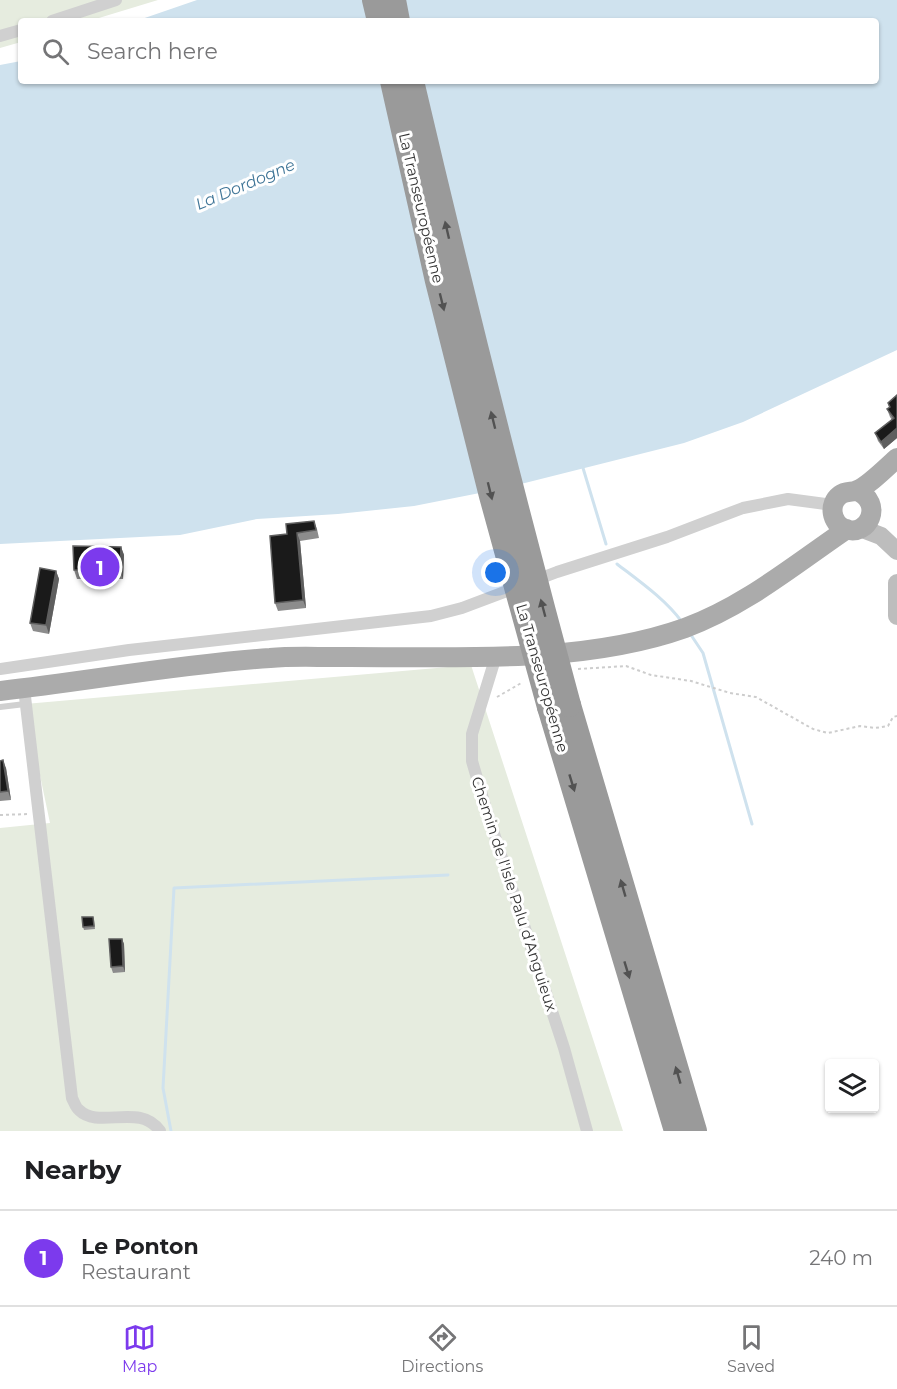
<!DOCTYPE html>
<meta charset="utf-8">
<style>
body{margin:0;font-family:Montserrat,sans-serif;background:#f2f2f2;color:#202124}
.controls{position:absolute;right:18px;bottom:18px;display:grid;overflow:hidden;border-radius:6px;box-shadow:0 2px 4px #0004}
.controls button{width:54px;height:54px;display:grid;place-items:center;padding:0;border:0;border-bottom:2px solid #e0e0e0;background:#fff;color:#202124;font:30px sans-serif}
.you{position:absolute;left:496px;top:573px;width:21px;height:21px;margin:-15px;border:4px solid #fff;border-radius:50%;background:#1a73e8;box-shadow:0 0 0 9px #1a73e833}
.badge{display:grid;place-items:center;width:39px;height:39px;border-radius:50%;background:#7c3aed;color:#fff;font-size:20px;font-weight:700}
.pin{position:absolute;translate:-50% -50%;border:3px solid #fff;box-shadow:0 2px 6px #0006}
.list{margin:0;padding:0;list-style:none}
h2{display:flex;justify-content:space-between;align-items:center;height:78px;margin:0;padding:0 24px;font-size:26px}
h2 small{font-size:20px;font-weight:400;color:#757577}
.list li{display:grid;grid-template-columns:39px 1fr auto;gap:18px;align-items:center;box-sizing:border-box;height:96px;padding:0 24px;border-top:2px solid #e0e0e0}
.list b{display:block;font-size:22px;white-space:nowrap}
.list p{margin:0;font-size:20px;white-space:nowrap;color:#757577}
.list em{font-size:20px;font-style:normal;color:#757577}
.icon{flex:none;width:33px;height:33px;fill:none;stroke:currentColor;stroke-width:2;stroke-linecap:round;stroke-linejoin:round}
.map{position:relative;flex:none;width:897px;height:1131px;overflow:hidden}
.search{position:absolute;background:#fff;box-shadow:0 2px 4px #0004;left:18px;right:18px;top:18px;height:66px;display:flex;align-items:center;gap:15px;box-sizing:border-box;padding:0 21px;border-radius:6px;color:#757577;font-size:22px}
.sheet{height:174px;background:#fff}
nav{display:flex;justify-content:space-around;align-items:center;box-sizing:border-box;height:84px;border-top:2px solid #e0e0e0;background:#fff;font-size:16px;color:#757577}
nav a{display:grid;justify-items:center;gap:3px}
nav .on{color:#7c3aed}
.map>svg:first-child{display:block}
</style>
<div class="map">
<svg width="897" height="1131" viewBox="0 0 897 1131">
<rect width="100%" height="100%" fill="#fff"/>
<path fill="#e6ecdf" d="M0,0H158L89,21H21V42L0,48Z
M471,665L623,1131H0V828L50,823L25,704Z"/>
<path fill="#cfe2ee" d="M197,0H897V350L743,422L684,443L505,488L414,506L338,514L257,519L180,535L0,544V65L21,61V81H876V21H136Z"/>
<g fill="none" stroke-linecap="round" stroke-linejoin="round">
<path stroke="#cfe2ee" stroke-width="3" d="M583,468L606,544
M617,564C639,581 665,599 682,622
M689,632L703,653L752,824
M171,1131L163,1088L174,888L448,875"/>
<path stroke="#cdcdcd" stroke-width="2" stroke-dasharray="3 3" stroke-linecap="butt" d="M578,669L626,666L651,675L691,681L730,693L756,697L813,729L828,733L860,726L875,728L888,726L893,717L897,716
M497,697L523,682
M0,815L29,814"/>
<path stroke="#d0d0d0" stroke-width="6" d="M0,707L25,704"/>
<path stroke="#d0d0d0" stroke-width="12" d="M52,21L116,0
M0,36L21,30
M496,656L472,734V761L486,809L564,1048L587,1131
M0,669L129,650L431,616L462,608L557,572L667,537L743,508L788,499L833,505
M24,688L72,1098C74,1102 76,1108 79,1110C99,1130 140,1102 160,1131"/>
<path stroke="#bdbdbd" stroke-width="18" d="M860,528L881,536L897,551
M897,583V616"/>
<path stroke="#ababab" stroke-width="20" d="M857,491C884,502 869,538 845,529C831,523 828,504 840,495C846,490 852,493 857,490C867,487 888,466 897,458
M0,691C90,681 180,664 270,658C291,656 313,657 334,657C446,656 578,666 685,628C745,606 794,565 847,529"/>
<path stroke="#9a9a9a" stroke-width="24" d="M374,0L379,21
M394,0L398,21
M569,705L695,1131
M549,707L676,1131"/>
<path stroke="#9a9a9a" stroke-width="24" d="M392,81L437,281L491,496L549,707
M412,81C461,290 513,498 569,705"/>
</g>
<path fill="#8c8c8c" d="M897,395V438L884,449L878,441L875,433L892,420L890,417L887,409L889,408L888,403Z
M314,521L317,529L319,538L300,541L306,608L278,611L275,603L287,534Z
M121,547L124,555L123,579H77L74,570Z
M56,571L59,579L49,634L33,631L30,623Z
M0,761L6,768L11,800L0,801Z
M93,917L94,920L95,929L84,930L83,927Z
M122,939L124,944L125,972L113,973L111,967Z"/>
<path fill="#5f5f5f" d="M897,428V438L884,449L881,442Z
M297,533L300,541L306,608L303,600Z
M121,547L124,555L123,579L120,570Z
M56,571L59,579L49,634L46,625Z
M3,760L6,768L11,800L8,791Z
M122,939L124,944L125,972L123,966Z"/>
<path fill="#1a1a1a" stroke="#5f5f5f" stroke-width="1.5" d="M897,395V428L881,442L875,433L894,418L887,409L890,407L888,403Z
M314,521L316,530L297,533L303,600L275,603L270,536L287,534L286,524Z
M73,546L121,547L120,570H74Z
M40,568L56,571L46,625L30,623Z
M3,760L8,791L0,792V761Z
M82,917H93L94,926L83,927Z
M109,939H122L123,966L111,967Z"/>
<defs><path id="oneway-solid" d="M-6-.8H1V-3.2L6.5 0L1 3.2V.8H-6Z" transform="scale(1.5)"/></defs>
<g fill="#525252">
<use href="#oneway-solid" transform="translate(447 230) rotate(-103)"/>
<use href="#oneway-solid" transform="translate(442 302) rotate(76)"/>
<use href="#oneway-solid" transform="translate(493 420) rotate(-104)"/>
<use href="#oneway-solid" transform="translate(490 491) rotate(76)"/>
<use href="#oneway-solid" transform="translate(543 608) rotate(-105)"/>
<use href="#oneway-solid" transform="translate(572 783) rotate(73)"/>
<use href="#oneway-solid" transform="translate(623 888) rotate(-106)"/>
<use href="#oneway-solid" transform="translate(627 970) rotate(73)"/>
<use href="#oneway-solid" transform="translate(678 1075) rotate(-106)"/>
</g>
<g text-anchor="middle" stroke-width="6" stroke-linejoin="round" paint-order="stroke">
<g font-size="15" fill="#333" stroke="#fff">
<text transform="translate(421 208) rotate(77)" y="5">La Transeuropéenne</text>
<text transform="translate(542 678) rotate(74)" y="5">La Transeuropéenne</text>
<text transform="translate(514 894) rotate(72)" y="5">Chemin de l'Isle Palu d’Anguieux</text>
</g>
<g font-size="16" font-style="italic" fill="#3f7597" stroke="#fff">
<text transform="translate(245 184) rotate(-23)" y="6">La Dordogne</text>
</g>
</g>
</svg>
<div class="controls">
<button><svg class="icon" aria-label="layers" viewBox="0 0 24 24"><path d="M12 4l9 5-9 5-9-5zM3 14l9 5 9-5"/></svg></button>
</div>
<div class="you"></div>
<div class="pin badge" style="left:100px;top:567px">1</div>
<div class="search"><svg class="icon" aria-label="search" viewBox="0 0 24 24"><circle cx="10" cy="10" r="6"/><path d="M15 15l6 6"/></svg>Search here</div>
</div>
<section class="sheet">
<h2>Nearby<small></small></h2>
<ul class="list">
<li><span class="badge">1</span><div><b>Le Ponton</b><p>Restaurant</p></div><em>240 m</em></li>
</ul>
</section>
<nav>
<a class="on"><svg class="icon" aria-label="map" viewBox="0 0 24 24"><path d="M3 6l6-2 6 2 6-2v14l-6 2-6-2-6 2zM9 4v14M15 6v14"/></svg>Map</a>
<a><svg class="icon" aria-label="directions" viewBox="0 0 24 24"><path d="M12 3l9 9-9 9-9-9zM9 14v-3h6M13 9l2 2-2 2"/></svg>Directions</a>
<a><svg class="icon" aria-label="saved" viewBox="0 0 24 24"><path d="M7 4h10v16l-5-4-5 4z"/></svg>Saved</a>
</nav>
